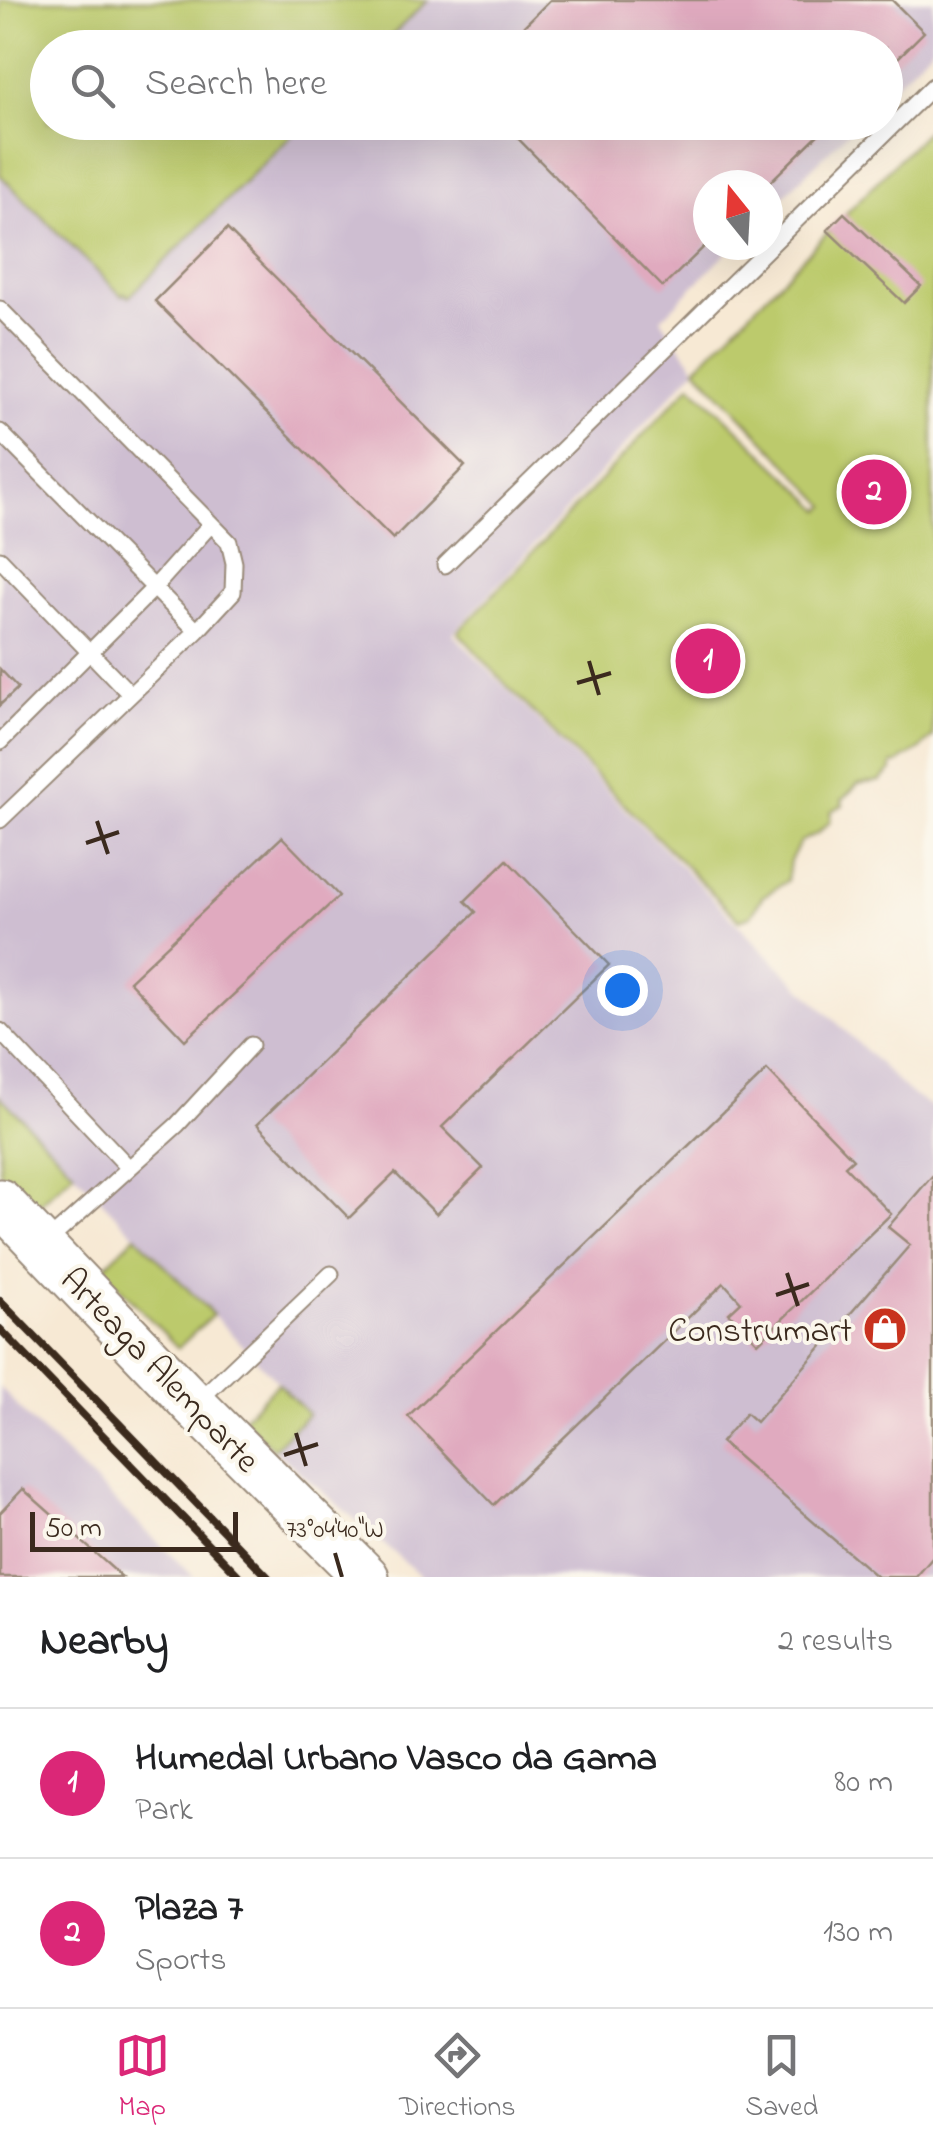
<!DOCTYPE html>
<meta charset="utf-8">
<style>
body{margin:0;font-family:"Indie Flower",sans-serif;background:#f2f2f2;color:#202124}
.compass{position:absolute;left:693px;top:170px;width:90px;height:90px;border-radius:50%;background:#fff;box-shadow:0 10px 40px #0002;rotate:342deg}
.scale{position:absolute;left:30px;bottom:25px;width:208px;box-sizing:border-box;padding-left:10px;border:5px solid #3b2a1e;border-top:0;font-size:28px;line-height:35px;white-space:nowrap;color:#3b2a1e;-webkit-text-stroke:8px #fbf7ec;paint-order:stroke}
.you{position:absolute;left:622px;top:990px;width:35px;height:35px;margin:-25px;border:8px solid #fff;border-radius:50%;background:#1a73e8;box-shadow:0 0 0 15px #1a73e833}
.badge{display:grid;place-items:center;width:65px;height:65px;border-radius:50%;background:#db2777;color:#fff;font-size:32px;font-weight:700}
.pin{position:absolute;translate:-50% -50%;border:5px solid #fff;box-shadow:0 2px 10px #0006}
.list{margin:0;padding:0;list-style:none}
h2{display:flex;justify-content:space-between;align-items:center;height:130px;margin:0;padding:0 40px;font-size:42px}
h2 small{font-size:32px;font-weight:400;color:#757577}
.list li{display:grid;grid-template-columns:65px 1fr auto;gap:30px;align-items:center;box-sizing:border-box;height:150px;padding:0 40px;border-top:2px solid #e0e0e0}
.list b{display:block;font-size:38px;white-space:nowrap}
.list p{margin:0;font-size:32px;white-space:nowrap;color:#757577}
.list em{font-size:32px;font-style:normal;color:#757577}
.icon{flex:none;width:55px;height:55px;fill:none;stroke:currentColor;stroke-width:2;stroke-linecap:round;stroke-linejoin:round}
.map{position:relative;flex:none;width:933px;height:1577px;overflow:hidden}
.search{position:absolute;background:#fff;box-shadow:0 10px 40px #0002;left:30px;right:30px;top:30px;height:110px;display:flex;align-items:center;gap:25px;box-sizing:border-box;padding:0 35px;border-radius:55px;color:#757577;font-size:38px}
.sheet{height:430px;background:#fff}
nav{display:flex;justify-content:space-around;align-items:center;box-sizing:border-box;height:140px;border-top:2px solid #e0e0e0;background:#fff;font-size:28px;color:#757577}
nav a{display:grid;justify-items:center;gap:5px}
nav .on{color:#db2777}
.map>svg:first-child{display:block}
</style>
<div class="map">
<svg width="933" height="1577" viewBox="0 0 933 1577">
<rect width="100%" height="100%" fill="#fbf7ec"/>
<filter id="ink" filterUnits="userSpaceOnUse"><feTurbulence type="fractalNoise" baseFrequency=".01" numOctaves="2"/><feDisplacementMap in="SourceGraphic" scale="20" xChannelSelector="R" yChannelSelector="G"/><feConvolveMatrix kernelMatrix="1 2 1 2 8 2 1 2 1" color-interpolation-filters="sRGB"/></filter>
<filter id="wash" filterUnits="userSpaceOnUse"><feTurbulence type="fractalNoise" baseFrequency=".0048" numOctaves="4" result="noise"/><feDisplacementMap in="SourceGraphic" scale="40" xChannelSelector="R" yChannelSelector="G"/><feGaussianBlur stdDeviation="2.25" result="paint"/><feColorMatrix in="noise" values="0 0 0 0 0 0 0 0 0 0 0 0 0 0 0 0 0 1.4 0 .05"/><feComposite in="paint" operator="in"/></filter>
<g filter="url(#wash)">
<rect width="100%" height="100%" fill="#f7e9d4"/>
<path fill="#cebed1" d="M419,0H933V46L886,94V48H371Z
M296,123H857L768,211V185H708V245H734L661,319L696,368L453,634L776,963L908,1092L933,1108V1577H422L273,1449L308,1413L0,1096V175L122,296Z
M0,1387L25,1415L194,1577H0Z"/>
<path fill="#bcca6c" stroke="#7c7a45" stroke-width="2.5" d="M0,0H428L380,47L48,48V122L304,123L129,297L125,293L122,296L0,175Z
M933,124V737C926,741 925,746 919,750C911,755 905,756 898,763L892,764V770L880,781L858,784L842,800L843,805L831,811L830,822L818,833L800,842L790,861L787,881L762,897L751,916L739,920L510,689L458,632L691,384L822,510L827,506L696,368Z
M0,1096L74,1172L35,1209L0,1172Z
M136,1236L213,1315L178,1348L102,1269Z
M278,1383L308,1414L273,1449L242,1419Z"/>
<g id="blocks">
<path fill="#e0aabf" d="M550,0H892L924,32L886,70V48H502Z
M502,122H831L767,185H708V243L663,287Z
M844,213L921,286L904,303L827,230Z
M227,229L465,466L393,539L155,301Z
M0,669L18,688L0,705Z
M282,837L339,896L185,1040L129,981Z
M507,860L609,965L442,1127L483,1168L436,1214L395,1173L349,1218L257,1124L476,912L465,901Z
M767,1070L853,1159L845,1166L891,1214L758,1343L729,1313L741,1302L724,1283L494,1505L408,1416Z
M933,1175V1557L916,1577H877L721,1442L746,1413L756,1422L910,1245L888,1227Z
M23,1489L122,1577H0V1513Z"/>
</g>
</g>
<g filter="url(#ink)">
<use href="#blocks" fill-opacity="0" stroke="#998a79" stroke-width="2.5"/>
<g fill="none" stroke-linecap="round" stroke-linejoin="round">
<defs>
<path id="service" d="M0,309L229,542L234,563L233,592L197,631L0,820
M0,432L197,631
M0,559L130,694
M445,565L933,86
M0,742L153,589L211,524
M0,1031L129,1168
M46,1243L177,1125L251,1045
M197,1402L331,1274"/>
<path id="secondary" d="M0,1202L194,1405L366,1577"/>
</defs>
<use href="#service" stroke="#998a79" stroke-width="19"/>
<use href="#secondary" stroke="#998a79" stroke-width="49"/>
<use href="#service" stroke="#fff" stroke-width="15"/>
<use href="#secondary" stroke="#fff" stroke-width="45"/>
<path stroke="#3b2a1e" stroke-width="8" d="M0,1301L268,1577
M0,1329L240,1577"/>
</g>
</g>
<path fill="none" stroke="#3b2a1e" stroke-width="4" d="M589,661L599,695M577,683L611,673M97,821L108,854M86,843L119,832M787,1273L798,1306M776,1295L809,1284M296,1433L306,1466M284,1455L318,1444M335,1553L342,1577"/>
<defs>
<symbol id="shop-disc" viewBox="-11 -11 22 22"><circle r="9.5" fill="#c8321e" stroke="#fbf7ec"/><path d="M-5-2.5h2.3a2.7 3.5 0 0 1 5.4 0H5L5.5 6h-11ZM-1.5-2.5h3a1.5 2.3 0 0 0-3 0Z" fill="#fff"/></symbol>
</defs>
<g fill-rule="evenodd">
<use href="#shop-disc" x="860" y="1304" width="50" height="50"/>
</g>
<g text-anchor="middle" stroke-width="8" stroke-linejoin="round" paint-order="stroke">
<g font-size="35" fill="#3b2a1e" stroke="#fbf7ec" text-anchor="end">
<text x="852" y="1341">Construmart</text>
</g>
<g font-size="35" fill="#3b2a1e" stroke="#fbf7ec">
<text transform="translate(161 1369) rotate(46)" y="12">Arteaga Alemparte</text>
</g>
</g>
<g font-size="25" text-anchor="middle" fill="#3b2a1e" stroke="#fbf7ec" stroke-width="8" stroke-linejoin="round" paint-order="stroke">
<text x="335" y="1537">73°04'40"W</text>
</g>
</svg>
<svg class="compass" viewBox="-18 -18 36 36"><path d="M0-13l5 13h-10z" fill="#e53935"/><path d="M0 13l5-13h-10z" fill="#757577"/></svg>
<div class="scale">50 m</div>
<div class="you"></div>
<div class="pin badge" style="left:708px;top:661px">1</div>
<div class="pin badge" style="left:874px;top:492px">2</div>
<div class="search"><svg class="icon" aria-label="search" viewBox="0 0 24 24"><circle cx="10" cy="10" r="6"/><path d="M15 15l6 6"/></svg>Search here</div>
</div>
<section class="sheet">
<h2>Nearby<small>2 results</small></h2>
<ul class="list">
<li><span class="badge">1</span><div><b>Humedal Urbano Vasco da Gama</b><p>Park</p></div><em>80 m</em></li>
<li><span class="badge">2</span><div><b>Plaza 7</b><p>Sports</p></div><em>130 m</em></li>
</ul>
</section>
<nav>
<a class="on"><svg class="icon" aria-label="map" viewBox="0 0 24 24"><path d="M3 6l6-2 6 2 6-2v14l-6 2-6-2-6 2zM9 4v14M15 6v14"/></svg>Map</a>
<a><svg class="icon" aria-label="directions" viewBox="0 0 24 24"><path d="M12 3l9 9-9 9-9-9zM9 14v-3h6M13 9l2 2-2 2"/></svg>Directions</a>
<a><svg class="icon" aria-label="saved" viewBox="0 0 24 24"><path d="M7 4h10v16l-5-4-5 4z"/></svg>Saved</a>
</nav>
